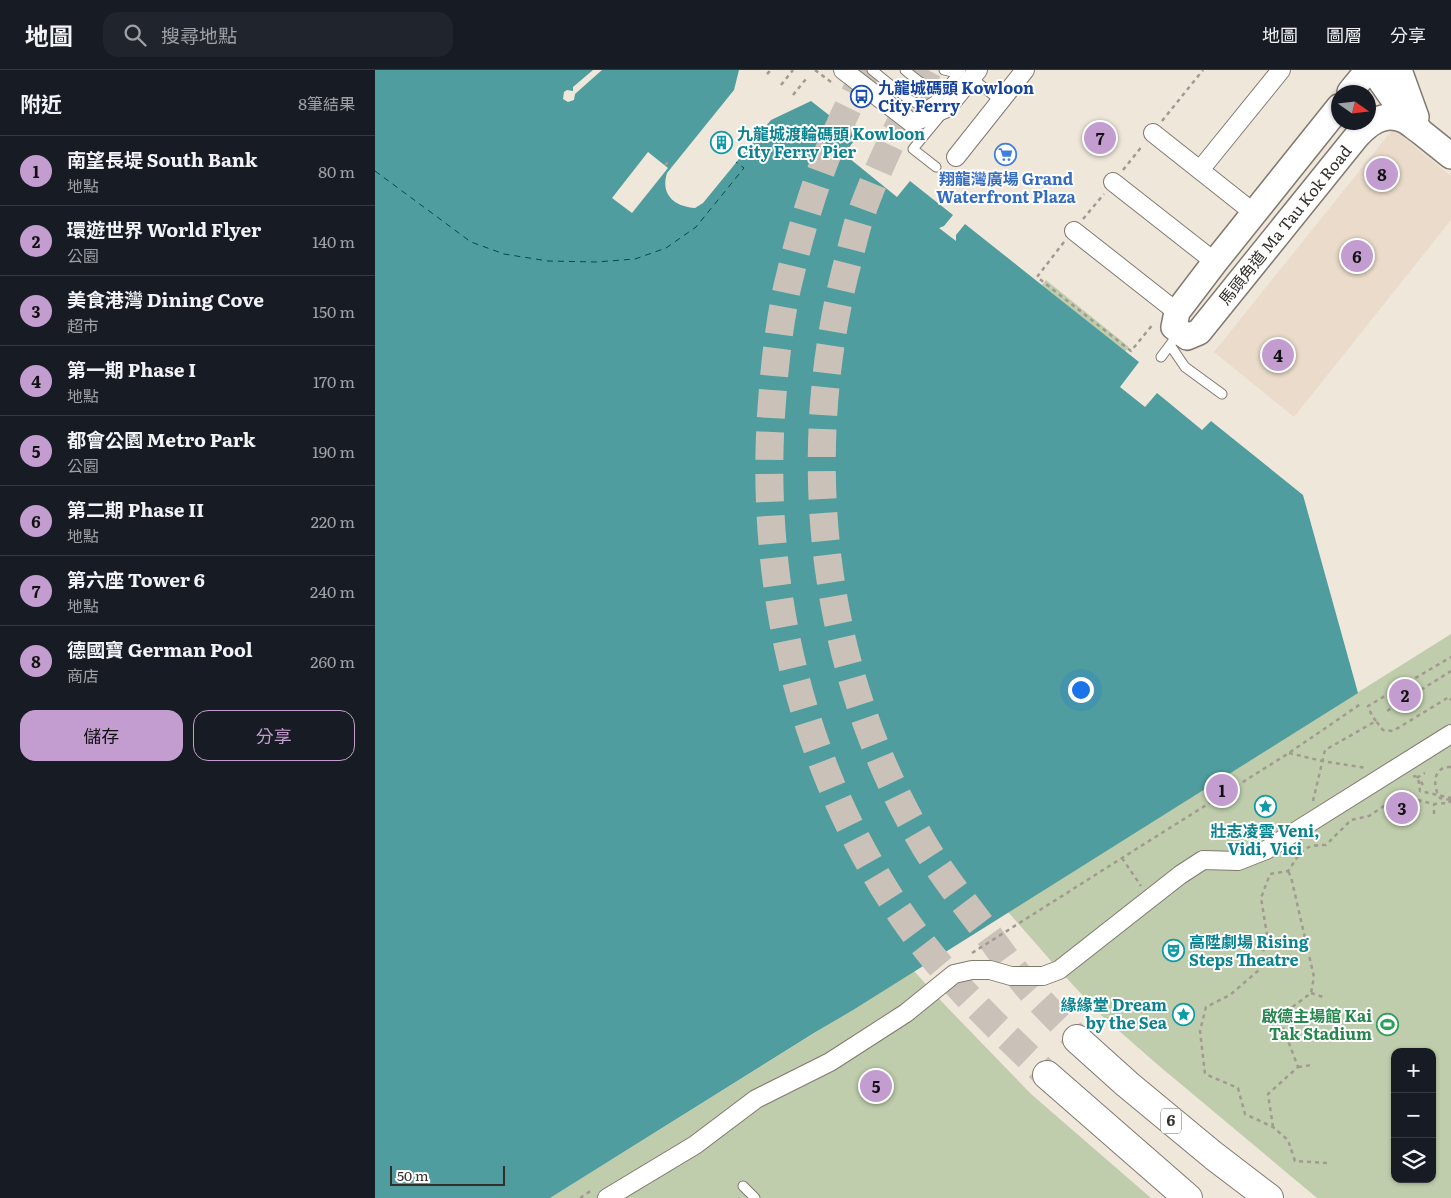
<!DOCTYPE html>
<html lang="zh-TW">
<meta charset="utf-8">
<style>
body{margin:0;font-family:Literata,"Noto Sans TC",serif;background:#20242c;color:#f1f3f6}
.controls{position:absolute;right:15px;bottom:15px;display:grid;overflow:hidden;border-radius:10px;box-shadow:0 1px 4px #0004}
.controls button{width:45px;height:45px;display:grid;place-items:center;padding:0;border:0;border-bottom:1px solid #363941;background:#171b24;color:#f1f3f6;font:25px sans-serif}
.compass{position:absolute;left:956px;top:15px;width:45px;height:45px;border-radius:50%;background:#171b24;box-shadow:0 1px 4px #0004;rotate:104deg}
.scale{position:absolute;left:15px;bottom:12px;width:115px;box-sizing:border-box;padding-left:5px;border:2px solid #332f2b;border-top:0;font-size:14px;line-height:18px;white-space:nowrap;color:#332f2b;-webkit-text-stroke:4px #fff;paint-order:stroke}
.you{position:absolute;left:705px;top:619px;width:18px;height:18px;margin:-12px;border:4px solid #fff;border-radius:50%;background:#1a73e8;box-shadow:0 0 0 8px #1a73e833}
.badge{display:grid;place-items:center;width:32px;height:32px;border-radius:50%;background:#c39dcf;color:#111;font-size:16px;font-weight:700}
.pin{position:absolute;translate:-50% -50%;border:2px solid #fff;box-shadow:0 1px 5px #0006}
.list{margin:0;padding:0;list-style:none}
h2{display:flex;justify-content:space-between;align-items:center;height:65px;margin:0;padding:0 20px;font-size:21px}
h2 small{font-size:16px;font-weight:400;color:#9ea1a6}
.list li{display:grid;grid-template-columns:32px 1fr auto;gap:15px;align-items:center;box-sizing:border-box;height:70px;padding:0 20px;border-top:1px solid #363941}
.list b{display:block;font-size:19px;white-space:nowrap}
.list p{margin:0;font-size:16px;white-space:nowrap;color:#9ea1a6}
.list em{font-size:16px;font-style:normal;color:#9ea1a6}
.actions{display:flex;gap:10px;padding:15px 20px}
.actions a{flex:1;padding:11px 0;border:1px solid #c39dcf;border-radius:15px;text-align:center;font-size:18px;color:#c39dcf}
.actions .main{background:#c39dcf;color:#111}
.icon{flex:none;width:28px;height:28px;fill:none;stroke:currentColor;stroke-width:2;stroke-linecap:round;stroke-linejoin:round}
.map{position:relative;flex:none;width:1076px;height:1128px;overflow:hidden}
header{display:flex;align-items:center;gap:30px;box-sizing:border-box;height:70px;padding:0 25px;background:#171b24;border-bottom:1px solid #363941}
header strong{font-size:24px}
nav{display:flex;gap:28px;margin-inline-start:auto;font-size:18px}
.search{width:350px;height:45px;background:#20242c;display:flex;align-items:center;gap:12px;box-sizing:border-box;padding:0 18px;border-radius:15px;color:#9ea1a6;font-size:19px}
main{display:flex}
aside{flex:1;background:#171b24}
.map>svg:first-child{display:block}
</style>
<header>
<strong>地圖</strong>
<div class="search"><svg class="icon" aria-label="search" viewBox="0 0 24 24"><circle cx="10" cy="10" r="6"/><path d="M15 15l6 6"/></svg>搜尋地點</div>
<nav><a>地圖</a><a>圖層</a><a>分享</a></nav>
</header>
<main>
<aside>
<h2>附近<small>8筆結果</small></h2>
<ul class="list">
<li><span class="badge">1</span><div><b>南望長堤 South Bank</b><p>地點</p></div><em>80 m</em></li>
<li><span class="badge">2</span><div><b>環遊世界 World Flyer</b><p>公園</p></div><em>140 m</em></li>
<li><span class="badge">3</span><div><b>美食港灣 Dining Cove</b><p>超市</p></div><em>150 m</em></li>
<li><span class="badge">4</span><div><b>第一期 Phase I</b><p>地點</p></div><em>170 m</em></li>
<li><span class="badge">5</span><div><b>都會公園 Metro Park</b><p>公園</p></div><em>190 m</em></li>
<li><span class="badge">6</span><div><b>第二期 Phase II</b><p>地點</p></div><em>220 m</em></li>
<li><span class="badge">7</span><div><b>第六座 Tower 6</b><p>地點</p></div><em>240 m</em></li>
<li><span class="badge">8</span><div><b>德國寶 German Pool</b><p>商店</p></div><em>260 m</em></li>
</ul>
<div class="actions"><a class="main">儲存</a><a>分享</a></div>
</aside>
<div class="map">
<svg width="1076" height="1128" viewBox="0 0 1076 1128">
<rect width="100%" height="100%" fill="#f0e7db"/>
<path fill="#ebdbca" d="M1018,59L1076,106V150L919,347L839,282Z"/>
<path fill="#bfcdac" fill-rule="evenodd" d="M671,210L754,277L750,282L667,215Z
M1076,564V1128H942L783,995L727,946L684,900L633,842ZM1020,982H1057V1109H1020Z
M539,901L569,934L656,1024L776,1128H175Z"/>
<path fill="#4f9d9e" d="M0,0H218L198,17V21L192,20L189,22L188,29L193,32L199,30L200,24L227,0H364L359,20L292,103C285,125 300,137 320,138L328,133L396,50L436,31L482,67L469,84L522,127L535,111L578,145L569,156L564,158L581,171V165L590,154L764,292L745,317L770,337L782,323L827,360L836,351L928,425L983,623L478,940L439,963L175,1128H0Z"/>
<path fill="#f0e7db" d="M273,82L293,98L257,143L237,128Z"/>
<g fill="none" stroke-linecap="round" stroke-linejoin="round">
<path stroke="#004b4c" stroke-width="1" stroke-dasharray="6 5" stroke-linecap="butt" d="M0,101L96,172L129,184L173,191L221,192L260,189L291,178L321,157L369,98L361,92"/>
<path stroke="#cac2b8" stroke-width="28" stroke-dasharray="28 14" stroke-linecap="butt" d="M492,0C483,18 473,36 465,55C441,106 425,163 412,218C403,260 399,302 396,345C385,522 428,703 530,850C570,908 622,957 672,1005
M553,0C527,48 502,98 484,150C480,163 477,177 473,191C422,383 445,596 545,768C561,796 581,822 600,847C617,869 633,893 651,915C667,934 685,951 702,969"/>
<defs>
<path id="lane" d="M497,0L533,29L547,36L553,35L562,29L586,0
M530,0C542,10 556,24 573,15
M569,0L578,2L584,0
M597,8L628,33
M561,97L538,79L567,44
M795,275L810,297L847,324
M786,287L798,271
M368,1116L380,1128"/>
<path id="street" d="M468,0L537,53L572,38L603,0
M778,63L879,143
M581,87L650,0
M825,100L906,0
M738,112L840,192
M699,161L802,242
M232,1128L320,1075L381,1029L455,992L531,943L579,904L597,900H615L636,906H668L684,900L805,805L828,790L863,791L891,780L1076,664"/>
<path id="secondary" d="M998,0L1019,30L1046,62L1076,86
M1024,0L1041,47
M975,22L993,0
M964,37L840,192L802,242L799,257L812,267L824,262L982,66C994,53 1010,41 1029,50C1035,53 1040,58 1046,62"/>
<path id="highway" d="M702,969L752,1014L839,1086L894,1128
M672,1005L813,1128"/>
</defs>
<use href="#lane" stroke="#82796f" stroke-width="11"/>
<use href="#street" stroke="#82796f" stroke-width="20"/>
<use href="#secondary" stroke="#82796f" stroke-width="28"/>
<use href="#highway" stroke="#82796f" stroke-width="30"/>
<path stroke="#a19a91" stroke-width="2.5" stroke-dasharray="4 4" stroke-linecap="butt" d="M440,0L456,12
M392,4L396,0
M406,15L418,0
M418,25L431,9
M787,51L828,0
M290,95L292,93L297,96
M748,100L768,75
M708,149L729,124
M689,172L662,207L756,281L779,253
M1012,641L1076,601
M1001,651L997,646L993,636L1076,587
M914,683L947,691L991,698
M1038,706L1043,707L1045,721L1076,728
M1048,715L1043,707L1050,703
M938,731L950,680L1001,651L1008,660L1018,661L1074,627L1076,630
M1059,744V734
M747,788L766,816
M597,883L747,788L914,683L987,633
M936,923L948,927
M923,997L937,995
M898,1057L893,1024L923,997L904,947L936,923L939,907L916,807L913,801
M952,1093L920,1091L913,1070L898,1057L870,1044L863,1018L830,1004L825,961L831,937L855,925L884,900L892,865L886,828L895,804L913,801C927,782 925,775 951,775L976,750L994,746L1021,728L1030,727L1059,734L1074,733L1076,729
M205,1128L217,1120"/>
<use href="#lane" stroke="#fff" stroke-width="9"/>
<use href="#street" stroke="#fff" stroke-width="18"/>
<use href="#secondary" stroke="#fff" stroke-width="25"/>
<use href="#highway" stroke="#fff" stroke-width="28"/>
<path stroke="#a19a91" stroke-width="2.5" stroke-dasharray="4 4" stroke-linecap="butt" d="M1076,697C1058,696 1057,716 1065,728L1076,730"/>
</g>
<defs>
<symbol id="bus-ring" viewBox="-11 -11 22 22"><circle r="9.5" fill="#fff" stroke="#1a4fb4" stroke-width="1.5"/><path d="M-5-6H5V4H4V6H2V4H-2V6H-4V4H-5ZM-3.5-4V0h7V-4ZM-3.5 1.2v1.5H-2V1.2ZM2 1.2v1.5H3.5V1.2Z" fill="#1a4fb4"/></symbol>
<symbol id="building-ring" viewBox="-11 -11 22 22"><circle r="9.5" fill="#fff" stroke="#0f9aa8" stroke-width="1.5"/><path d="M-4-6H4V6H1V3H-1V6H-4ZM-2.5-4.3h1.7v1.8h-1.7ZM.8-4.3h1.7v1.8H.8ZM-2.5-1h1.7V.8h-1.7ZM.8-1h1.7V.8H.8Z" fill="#0f9aa8"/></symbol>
<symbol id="supermarket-ring" viewBox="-11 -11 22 22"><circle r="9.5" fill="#fff" stroke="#3f7fe0" stroke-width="1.5"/><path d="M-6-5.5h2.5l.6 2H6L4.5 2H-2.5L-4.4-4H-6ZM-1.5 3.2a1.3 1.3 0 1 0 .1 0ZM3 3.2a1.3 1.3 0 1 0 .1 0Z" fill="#3f7fe0"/></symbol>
<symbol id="sight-ring" viewBox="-11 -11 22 22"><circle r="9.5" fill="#fff" stroke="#0f9aa8" stroke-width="1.5"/><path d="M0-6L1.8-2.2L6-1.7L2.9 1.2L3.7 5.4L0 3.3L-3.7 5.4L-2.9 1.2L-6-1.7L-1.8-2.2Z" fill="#0f9aa8"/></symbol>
<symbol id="theatre-ring" viewBox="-11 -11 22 22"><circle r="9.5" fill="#fff" stroke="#0f9aa8" stroke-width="1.5"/><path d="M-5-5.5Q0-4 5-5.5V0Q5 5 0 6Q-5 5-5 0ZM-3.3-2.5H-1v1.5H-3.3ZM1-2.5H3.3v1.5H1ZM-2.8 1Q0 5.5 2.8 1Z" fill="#0f9aa8"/></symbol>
<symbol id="stadium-ring" viewBox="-11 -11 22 22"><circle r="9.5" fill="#fff" stroke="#2e9e5b" stroke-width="1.5"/><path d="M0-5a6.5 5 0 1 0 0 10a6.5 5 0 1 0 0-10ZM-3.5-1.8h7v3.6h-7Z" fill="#2e9e5b"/></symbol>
</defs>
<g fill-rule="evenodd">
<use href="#bus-ring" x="474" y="14" width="25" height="25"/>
<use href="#building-ring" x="334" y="60" width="25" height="25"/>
<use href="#supermarket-ring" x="618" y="72" width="25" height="25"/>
<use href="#sight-ring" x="878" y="724" width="25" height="25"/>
<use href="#theatre-ring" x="786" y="868" width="25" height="25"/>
<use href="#sight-ring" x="796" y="932" width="25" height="25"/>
<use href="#stadium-ring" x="1000" y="942" width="25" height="25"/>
</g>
<g text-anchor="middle" stroke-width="4" stroke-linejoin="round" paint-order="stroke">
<rect fill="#fff" stroke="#706d6b" stroke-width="1" x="786" y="1038.5" width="20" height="25" rx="4"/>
<g font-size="15" font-weight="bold" fill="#332f2b">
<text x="796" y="1056">6</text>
</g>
<g font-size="16" font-weight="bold" fill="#164399" stroke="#fff" text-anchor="start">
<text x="503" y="24">九龍城碼頭 Kowloon<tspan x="503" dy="18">City Ferry</tspan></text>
</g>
<g font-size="16" font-weight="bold" fill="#0d838f" stroke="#fff" text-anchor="start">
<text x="362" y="70">九龍城渡輪碼頭 Kowloon<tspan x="362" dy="18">City Ferry Pier</tspan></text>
<text x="890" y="767" text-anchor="middle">壯志凌雲 Veni,<tspan x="890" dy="18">Vidi, Vici</tspan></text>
<text x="814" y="878">高陞劇場 Rising<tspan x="814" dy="18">Steps Theatre</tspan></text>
<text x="792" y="941" text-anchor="end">緣緣堂 Dream<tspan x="792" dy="18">by the Sea</tspan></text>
</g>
<g font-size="16" font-weight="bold" fill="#366cbe" stroke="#fff">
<text x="631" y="115">翔龍灣廣場 Grand<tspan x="631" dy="18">Waterfront Plaza</tspan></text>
</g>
<g font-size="16" fill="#332f2b" stroke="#fff">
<text transform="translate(910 155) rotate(-51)" y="6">馬頭角道 Ma Tau Kok Road</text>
</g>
<g font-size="16" font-weight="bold" fill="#27864d" stroke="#fff" text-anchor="end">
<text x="997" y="952">啟德主場館 Kai<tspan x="997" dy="18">Tak Stadium</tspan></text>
</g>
</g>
</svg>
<div class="controls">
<button>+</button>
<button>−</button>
<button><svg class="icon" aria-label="layers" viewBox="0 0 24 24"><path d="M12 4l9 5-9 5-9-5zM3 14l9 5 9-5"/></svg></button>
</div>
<svg class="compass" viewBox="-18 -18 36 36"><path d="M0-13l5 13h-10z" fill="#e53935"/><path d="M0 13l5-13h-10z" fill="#9ea1a6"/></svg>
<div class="scale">50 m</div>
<div class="you"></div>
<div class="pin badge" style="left:847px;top:720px">1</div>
<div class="pin badge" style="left:1030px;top:625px">2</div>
<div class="pin badge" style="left:1027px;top:738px">3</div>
<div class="pin badge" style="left:903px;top:285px">4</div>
<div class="pin badge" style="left:501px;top:1016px">5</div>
<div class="pin badge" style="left:982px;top:186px">6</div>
<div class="pin badge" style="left:725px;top:68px">7</div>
<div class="pin badge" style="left:1007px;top:104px">8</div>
</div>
</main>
